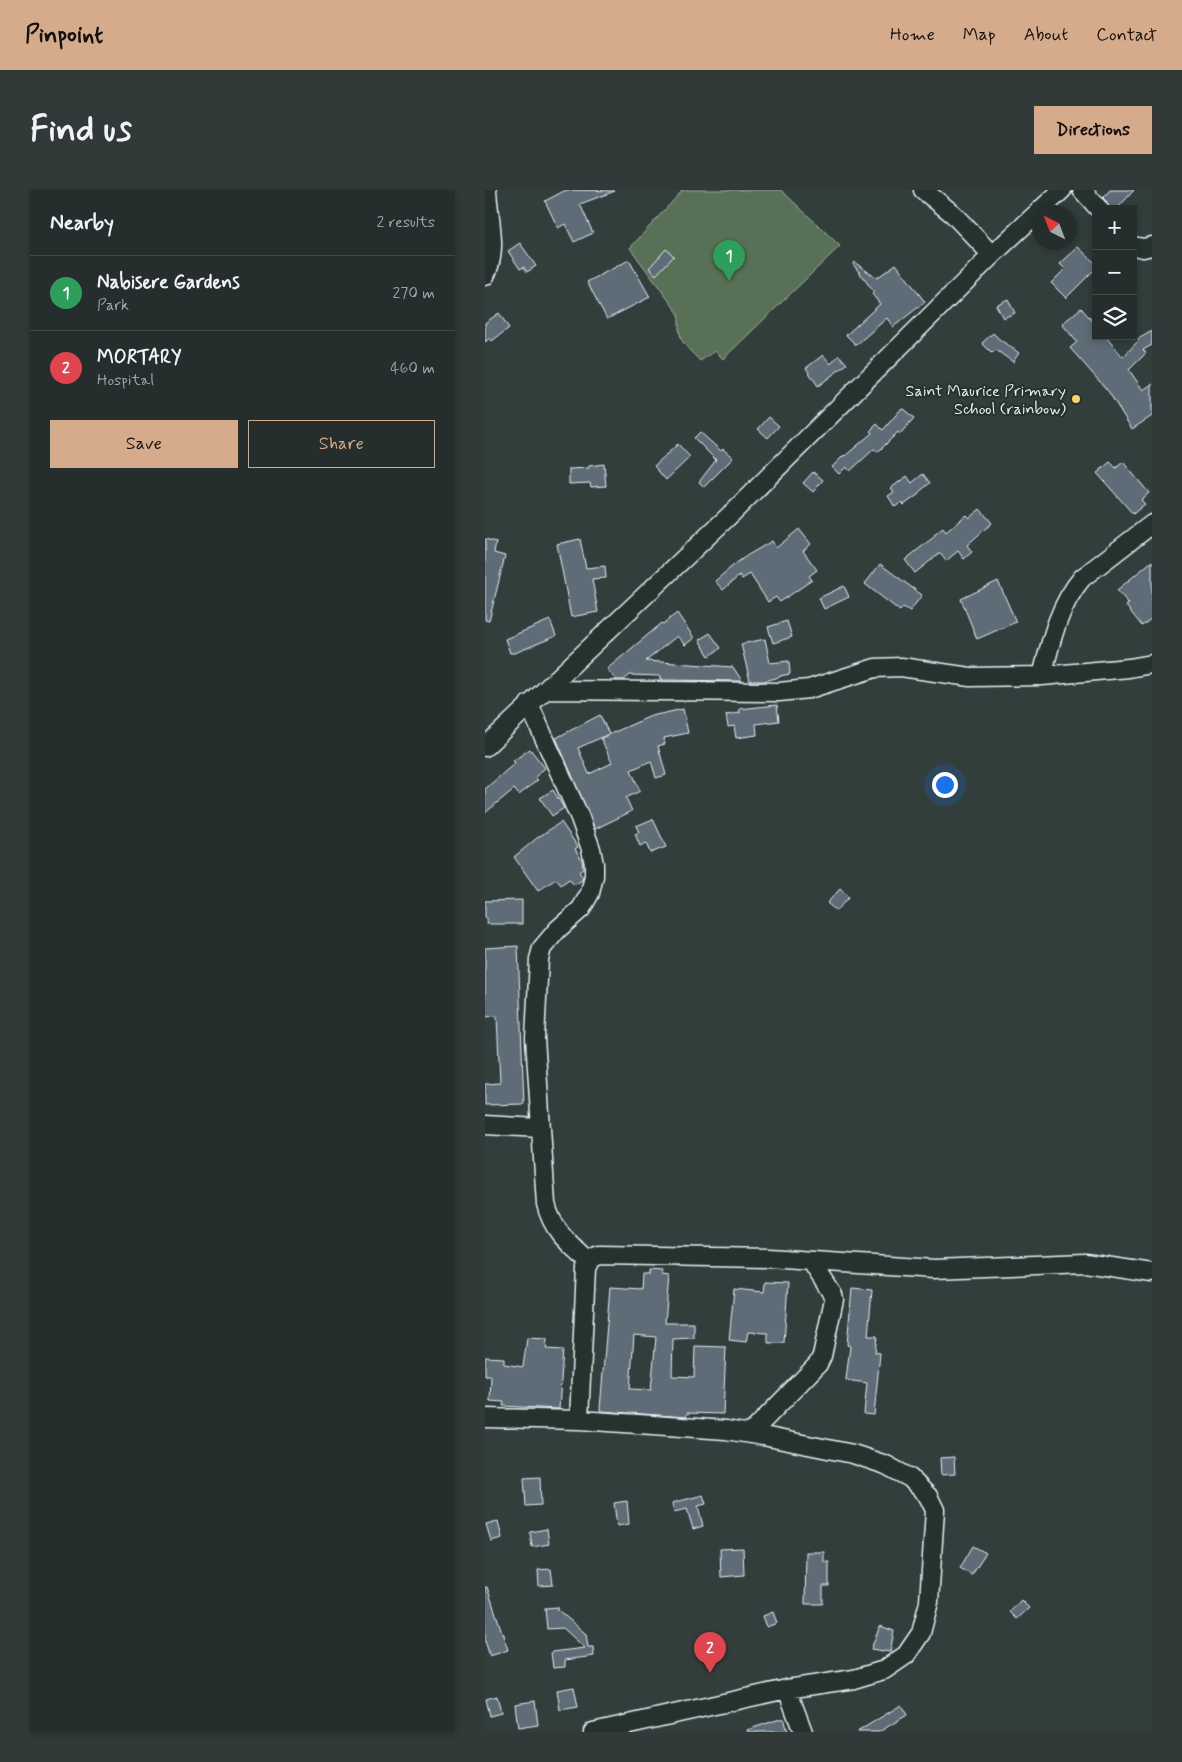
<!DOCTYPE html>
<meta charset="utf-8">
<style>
body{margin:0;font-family:Mynerve,sans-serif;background:#313a39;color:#f1f3f6}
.controls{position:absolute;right:15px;top:15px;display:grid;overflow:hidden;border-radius:0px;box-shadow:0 2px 8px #0003}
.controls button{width:45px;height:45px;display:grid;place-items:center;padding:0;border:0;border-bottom:1px solid #424a49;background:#252e2d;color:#f1f3f6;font:25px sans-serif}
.compass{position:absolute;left:547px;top:15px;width:45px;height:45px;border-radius:50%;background:#252e2d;box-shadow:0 2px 8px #0003;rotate:318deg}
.you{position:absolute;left:459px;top:594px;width:18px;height:18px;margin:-12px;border:4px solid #fff;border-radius:50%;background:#1a73e8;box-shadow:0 0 0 8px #1a73e833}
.badge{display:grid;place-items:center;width:32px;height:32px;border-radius:50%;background:#d6ab8b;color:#fff;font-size:16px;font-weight:700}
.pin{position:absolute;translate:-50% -41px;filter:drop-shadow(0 1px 2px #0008)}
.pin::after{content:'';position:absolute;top:26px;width:18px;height:15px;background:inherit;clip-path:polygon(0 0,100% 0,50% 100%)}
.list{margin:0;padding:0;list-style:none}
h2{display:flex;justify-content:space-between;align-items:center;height:65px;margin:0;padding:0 20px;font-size:21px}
h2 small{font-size:16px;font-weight:400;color:#a3a8aa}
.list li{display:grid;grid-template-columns:32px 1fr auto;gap:15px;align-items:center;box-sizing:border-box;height:75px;padding:0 20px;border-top:1px solid #424a49}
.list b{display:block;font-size:19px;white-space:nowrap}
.list p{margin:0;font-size:16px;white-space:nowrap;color:#a3a8aa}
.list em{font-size:16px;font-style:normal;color:#a3a8aa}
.actions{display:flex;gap:10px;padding:15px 20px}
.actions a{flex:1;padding:11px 0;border:1px solid #d6ab8b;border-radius:0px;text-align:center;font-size:18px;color:#d6ab8b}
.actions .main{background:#d6ab8b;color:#111}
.icon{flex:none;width:28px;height:28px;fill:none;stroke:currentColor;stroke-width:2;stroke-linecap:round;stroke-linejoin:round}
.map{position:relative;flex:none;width:667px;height:1542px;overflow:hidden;border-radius:0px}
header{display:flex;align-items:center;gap:30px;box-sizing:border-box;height:70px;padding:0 25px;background:#d6ab8b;color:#111}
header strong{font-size:24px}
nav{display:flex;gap:28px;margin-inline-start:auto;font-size:18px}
.intro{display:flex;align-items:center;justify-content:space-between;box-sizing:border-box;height:120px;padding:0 30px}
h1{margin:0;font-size:35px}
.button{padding:12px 22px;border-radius:0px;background:#d6ab8b;color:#111;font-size:18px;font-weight:700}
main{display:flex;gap:30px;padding:0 30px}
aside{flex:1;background:#252e2d;border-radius:0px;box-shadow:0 2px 8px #0003}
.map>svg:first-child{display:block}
</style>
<header>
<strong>Pinpoint</strong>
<nav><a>Home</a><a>Map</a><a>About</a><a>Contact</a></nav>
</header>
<div class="intro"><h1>Find us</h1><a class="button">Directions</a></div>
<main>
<aside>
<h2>Nearby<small>2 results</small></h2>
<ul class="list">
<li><span class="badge" style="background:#2e9e5b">1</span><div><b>Nabisere Gardens</b><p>Park</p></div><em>270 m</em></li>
<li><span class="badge" style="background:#e0444e">2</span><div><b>MORTARY</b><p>Hospital</p></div><em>460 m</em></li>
</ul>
<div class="actions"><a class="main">Save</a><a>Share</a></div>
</aside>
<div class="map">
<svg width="667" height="1542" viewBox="0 0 667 1542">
<rect width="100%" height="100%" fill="#313e3c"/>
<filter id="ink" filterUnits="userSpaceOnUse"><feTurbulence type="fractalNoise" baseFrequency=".02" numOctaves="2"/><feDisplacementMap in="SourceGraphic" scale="10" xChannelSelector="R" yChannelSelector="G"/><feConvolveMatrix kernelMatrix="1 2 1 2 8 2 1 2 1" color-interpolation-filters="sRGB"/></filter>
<g filter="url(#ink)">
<path fill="#586f54" stroke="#a0b0a6" d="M198,0H296L355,56L238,169L230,161L215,171C209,164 196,154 195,144C193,138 195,130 193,123L145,58Z"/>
<path fill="#5d6c76" stroke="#e8f1f8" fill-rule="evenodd" d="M81,0L130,1L95,14L108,43L89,52L80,34L73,38L60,11Z
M625,0H649L632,19H624L622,12L618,8Z
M35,53L51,76L42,82L39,77L35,79L23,61Z
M593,57L611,74V78L581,108L566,93L580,79L575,74Z
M181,59L189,66L171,85L164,78Z
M144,70L165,107L122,129L102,92Z
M369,72L392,88L411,74L440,112L408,137L402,128L371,155L361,145L395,114L387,104L389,102L368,74Z
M523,109L530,123L518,128L511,115Z
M596,118L611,135V146H620L638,167L654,150L653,149L667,141V155L658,160L661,163L644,180L658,200L667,194V226L647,239L623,201L585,158L592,152L577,134Z
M14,123L24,138L7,151L5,148L0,152V133Z
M508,143L514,149L534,163L528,172L511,160L507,163L497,153Z
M338,165L346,174L354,165L362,174L333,196L321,178Z
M417,218L429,228L415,244L413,242L393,262L389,259L365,281L361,277L354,284L347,277L359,265L360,266L387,243L385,241L392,234L398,240Z
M284,227L294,236L283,248L273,239Z
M215,242L236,261L238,259L248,268L219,297L214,292L231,270L209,248Z
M193,254L205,267L181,290L169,276Z
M625,272L631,278L638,272L664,303L656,310L660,314L648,324L612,283Z
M119,274L121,296L106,297L105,293L84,294V279L104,278V276Z
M328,282L338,290L328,302L318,293Z
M438,284L445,293L433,303L434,304L419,315L417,312L410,317L403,306L409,302L406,298L422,286L427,293Z
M495,319L507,333L482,355L487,362L479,369L473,361L461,371L455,363L430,383L420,370L450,346L449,345L458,338L461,342L481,325L484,328Z
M314,339L326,354L318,361L332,380L324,386L327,390L295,412L291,407L283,412L265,384L257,389L255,385L238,400L230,391L250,374L263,365L287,351L291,358Z
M0,349L11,352L9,363L20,366L4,431L0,430Z
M95,349L101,378L120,376L121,388L107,389L113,422L86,427L72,354Z
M667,371V428L657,436L641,416L644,414L632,400Z
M395,374L437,405L425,421L418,417L415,421L380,394Z
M513,391L531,432L492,449L476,409Z
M359,396L364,407L339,419L334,408Z
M192,423L209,448L200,455L192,446L161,471L248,477L257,491L182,490H175V486L145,485L139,490H131L122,479L177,433L178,434Z
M65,430L71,446L30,463H25L20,449Z
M302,431L307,447L288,453L283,437Z
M225,443L236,458L224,466L214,450Z
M280,449L285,473L304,471L305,484L295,486V487L279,491H265L256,454Z
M292,515L294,531L271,534L272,545L251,548L249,536L243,537L241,525L255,523L254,519Z
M198,519L203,543L179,548L180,554L173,556L181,585L171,588L166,571L146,580L155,601L141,608L147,621L110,639L71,548L115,525L124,544L93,558L104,584L127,573L116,548L166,526Z
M45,559L60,578L50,587L53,590L34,605L29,599L0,623V599L30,573L28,571Z
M68,600L79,618L67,626L55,608Z
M168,629L181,657L165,663L161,653L155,656L150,644L154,642L151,636Z
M76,632L93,657L90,659L97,670L98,679L94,682L98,687L97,690L89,695L84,689L76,695L71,689L53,701L29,667L52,648Z
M355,699L364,707L351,721L342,713Z
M37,710V734H2V728H0V711Z
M33,756L39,914L0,915V894L15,893L12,826L0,827V758Z
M164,1080L177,1081V1085L184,1086L180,1133H209V1148L188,1149L187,1186L209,1187L210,1156L241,1157L238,1224L202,1223L201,1227L116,1221L115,1219L125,1097L156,1099L157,1084H164ZM149,1145L171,1147L166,1200L145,1199Z
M280,1092L303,1093L299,1153H283V1143L263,1142L261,1152L244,1150L249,1099L279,1102Z
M367,1098L387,1100L383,1146H392L390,1162L395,1163L389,1225L379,1224L382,1193L361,1190L365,1156L362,1155Z
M42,1148L62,1149L61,1159L78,1160L74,1219L18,1216L19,1212L5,1211L6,1186H0V1167L19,1168V1174L38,1177Z
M469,1267L470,1284L456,1285L455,1268Z
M55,1287L56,1315L41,1316L39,1288Z
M218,1305L221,1314L213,1316L218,1336L208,1339L202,1319L189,1322L187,1313Z
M142,1311L144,1334L132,1336L129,1313Z
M13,1331L17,1348L6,1351L1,1334Z
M62,1339L64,1354L47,1357L45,1342Z
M488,1356L501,1363L487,1385L475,1378Z
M258,1358L259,1385L236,1387L235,1359Z
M321,1362H339V1372H344V1396H338V1414H320Z
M66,1379L68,1395L54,1396L53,1380Z
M0,1397H2L23,1460L5,1466L0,1451Z
M536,1410L544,1418L532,1429L525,1422Z
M73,1417V1420L101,1444L103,1457H108L109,1466L80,1470V1477L68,1478L66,1462L100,1458L78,1438L62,1439L60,1418Z
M288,1422L292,1433L282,1437L278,1426Z
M395,1436L409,1441L405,1462L386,1459Z
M89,1497L93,1517L75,1520L72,1500Z
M12,1506L16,1523L5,1526L1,1509Z
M50,1511L53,1535L33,1538L30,1514Z
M416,1515L422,1525L394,1542H372Z
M298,1528L302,1542H263L262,1540Z"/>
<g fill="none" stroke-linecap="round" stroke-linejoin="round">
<defs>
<path id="minor" d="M438,0L468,24L507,65
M597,0L614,19
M648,56L658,58L667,56
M0,86C14,60 3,27 2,0
M557,486C566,451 573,417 597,388L667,334
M60,500L294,502L324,499L390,478L416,477L485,487L557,486L644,478L667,474
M44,514L95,628L106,659L109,674V686L105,703L96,719L73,739L57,758L54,769L50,848L61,1014C68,1042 84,1053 104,1072
M0,557L247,323L507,65L577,0
M0,935L55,938
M0,1228L94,1230L241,1240L278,1246L368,1264L401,1275L425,1288L443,1306L450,1320L444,1412L436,1443L421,1465L399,1480L369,1489L302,1499L108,1542
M94,1230L101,1078L106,1069L114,1065L283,1068L449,1079L600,1073L667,1083
M265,1244L333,1174L337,1166L349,1109L348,1105L326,1071
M302,1499L318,1542"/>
</defs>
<use href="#minor" stroke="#e8f1f8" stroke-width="21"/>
<use href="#minor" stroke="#26332d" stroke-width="18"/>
</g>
</g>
<circle fill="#ffd166" stroke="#26332d" stroke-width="2" cx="591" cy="209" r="5"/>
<g text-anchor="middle" stroke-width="4" stroke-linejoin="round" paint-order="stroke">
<g font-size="16" fill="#e8f1f8" stroke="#26332d" text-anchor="end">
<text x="581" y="206">Saint Maurice Primary<tspan x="581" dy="18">School (rainbow)</tspan></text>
</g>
</g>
</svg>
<div class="controls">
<button>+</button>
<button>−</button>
<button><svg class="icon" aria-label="layers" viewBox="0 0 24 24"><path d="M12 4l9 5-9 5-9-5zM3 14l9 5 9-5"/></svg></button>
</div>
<svg class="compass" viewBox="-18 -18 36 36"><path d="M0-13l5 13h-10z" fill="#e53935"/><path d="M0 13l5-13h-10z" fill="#a3a8aa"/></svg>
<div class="you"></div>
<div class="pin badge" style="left:244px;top:91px;background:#2e9e5b">1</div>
<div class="pin badge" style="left:225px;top:1483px;background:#e0444e">2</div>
</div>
</main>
